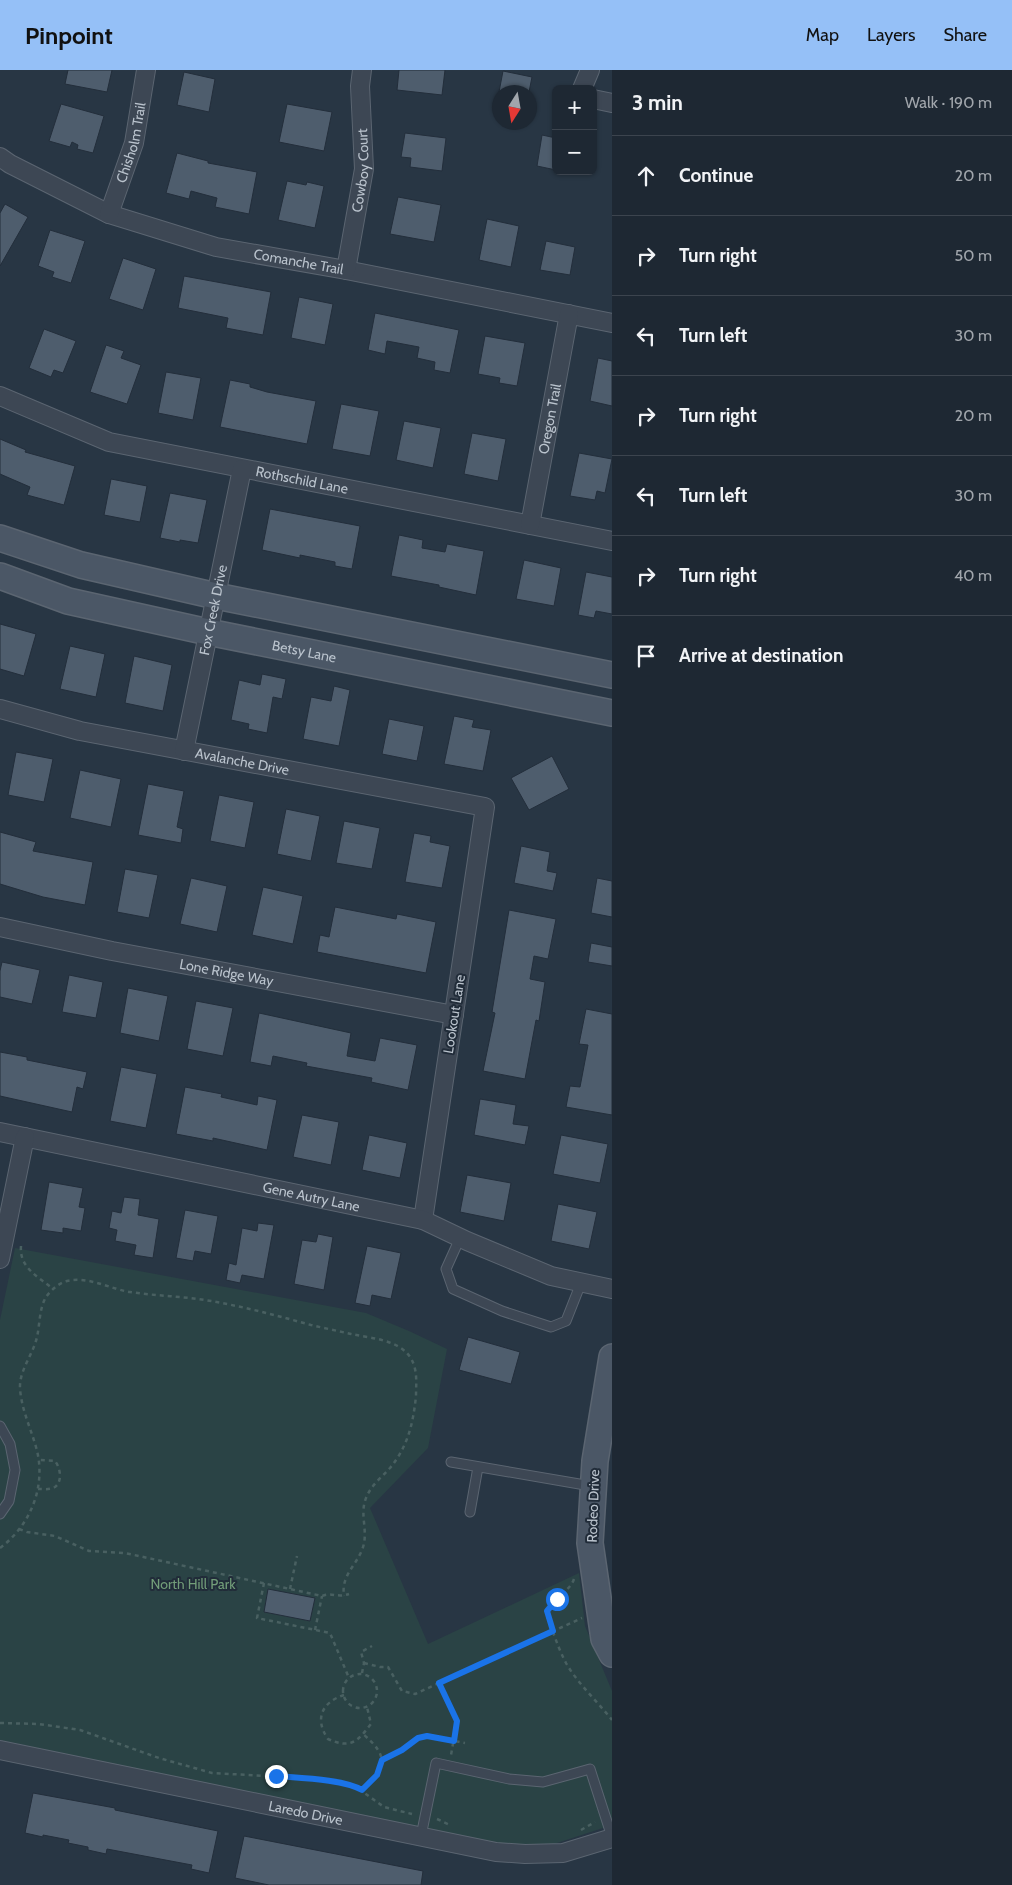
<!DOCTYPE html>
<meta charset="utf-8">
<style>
body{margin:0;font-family:Cabin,sans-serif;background:#26303b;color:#f1f3f6}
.controls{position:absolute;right:15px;top:15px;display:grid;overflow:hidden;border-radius:8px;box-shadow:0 1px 4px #0004}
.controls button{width:45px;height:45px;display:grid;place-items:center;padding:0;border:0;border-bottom:1px solid #3c444e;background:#1e2833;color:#f1f3f6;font:25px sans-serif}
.compass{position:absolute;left:492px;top:15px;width:45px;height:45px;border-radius:50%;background:#1e2833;box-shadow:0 1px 4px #0004;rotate:191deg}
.stop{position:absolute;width:15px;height:15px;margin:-11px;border:4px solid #1a73e8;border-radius:50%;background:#fff}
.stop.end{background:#1a73e8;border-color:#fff;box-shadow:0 1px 5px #0008}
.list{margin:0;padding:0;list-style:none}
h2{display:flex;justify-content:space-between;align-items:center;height:65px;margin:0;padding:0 20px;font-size:21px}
h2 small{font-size:16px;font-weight:400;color:#a1a6ac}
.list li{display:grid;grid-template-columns:32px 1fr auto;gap:15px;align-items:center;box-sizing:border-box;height:80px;padding:0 20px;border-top:1px solid #3c444e}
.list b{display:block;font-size:19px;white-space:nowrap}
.list em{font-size:16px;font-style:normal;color:#a1a6ac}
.icon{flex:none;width:28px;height:28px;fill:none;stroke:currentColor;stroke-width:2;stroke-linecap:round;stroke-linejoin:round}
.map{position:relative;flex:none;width:612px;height:1815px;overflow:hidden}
header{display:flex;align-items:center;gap:30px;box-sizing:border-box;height:70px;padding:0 25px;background:#95c0f7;color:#111}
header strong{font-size:24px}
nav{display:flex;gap:28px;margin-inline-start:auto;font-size:18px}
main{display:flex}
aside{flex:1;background:#1e2833}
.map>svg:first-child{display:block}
</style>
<header>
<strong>Pinpoint</strong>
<nav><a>Map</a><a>Layers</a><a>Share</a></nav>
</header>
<main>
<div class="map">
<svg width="612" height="1815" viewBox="0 0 612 1815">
<rect width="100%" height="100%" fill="#283644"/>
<path fill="#2a4345" d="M15,1178L366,1243L409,1261L447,1279L428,1378L370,1438L428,1574L579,1503L585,1556L612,1621V1755L554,1774L511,1778L0,1670V1250Z"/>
<path fill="#4e5d6d" stroke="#232e3b" d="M68,0H112L107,22L65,14Z
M399,0H445L442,25L397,20Z
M503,1L532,7L529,22H499Z
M184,2L215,9L209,42L177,35Z
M61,34L104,46L93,83L77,79L78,75L72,72L70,77L49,71Z
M287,34L332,42L324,81L279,72Z
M405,63L446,68L442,101L410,97L411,88L401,87Z
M542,65L556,68V100L537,96Z
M177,83L208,91V93L257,102L249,144L215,137L217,128L191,121L189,129L166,123Z
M287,111L306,115L307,112L324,116L315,158L278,150Z
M398,127L441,135L434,172L390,164Z
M5,134L28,147L0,196V143Z
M487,149L519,156L511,197L479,190Z
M50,160L85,171L71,213L52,207L54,202L38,196Z
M546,171L575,177L570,205L540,200Z
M123,188L156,199L143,240L109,229Z
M184,206L271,222L263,265L226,258L228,248L178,238Z
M299,227L333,234L325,275L291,268Z
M375,243L459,260L450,303L434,300L435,292L417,288L419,277L387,271L385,284L368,280Z
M44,259L76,271L63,303L54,300L51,307L29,298Z
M485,266L525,273L517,316L499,313L500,308L478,304Z
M106,275L124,281L121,288L141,295L127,334L90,322Z
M598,288L612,291V336L590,331Z
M166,302L201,308L193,350L158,343Z
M230,310L250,314V317L267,322L316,331L307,374L220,357Z
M341,334L379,341L370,386L332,379Z
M404,351L441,358L433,398L396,390Z
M472,363L506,369L498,411L464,404Z
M0,369L26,380L25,382L75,396L64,435L27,425L30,417L0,404Z
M579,383L612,389L605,423L597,421L595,430L570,426Z
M111,409L147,416L140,452L104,445Z
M170,423L207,430L198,473L180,470V472L160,468Z
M270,439L360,456L352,499L335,496V492L300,485V488L262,480Z
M399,465L423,470L422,478L445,482L447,474L484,481L476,525L439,517V515L391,506Z
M524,490L561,498L554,536L516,529Z
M586,502L612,507V544L596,541L594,548L578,545Z
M0,554L36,564L24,606L0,599Z
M70,576L105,584L96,627L60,619Z
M134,586L172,595L163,641L125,633Z
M262,604L286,609L282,629L273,627L267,663L248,659L249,654L231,650L239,610L260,615Z
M334,616L350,620L339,676L303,669L311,627L331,631Z
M454,646L474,650L472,657L491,660L483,701L444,694Z
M389,649L424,656L417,691L382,684Z
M16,682L53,689L44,732L8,725Z
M552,686L569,719L529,740L511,708Z
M80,700L121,709L111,757L70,748Z
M148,714L184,721L177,757L183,759L181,773L138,765Z
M219,725L254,732L245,778L210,771Z
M286,739L320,746L311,791L277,784Z
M344,751L380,758L372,799L336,793Z
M0,762L36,772L33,781L93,792L85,835L43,827L0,814Z
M414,763L431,766L430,772L450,776L442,818L405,812Z
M521,776L550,782L547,801L557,803L553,821L514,813Z
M125,799L158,805L149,848L117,842Z
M191,808L227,816L217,862L180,854Z
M597,808L612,811V847L591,843Z
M263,817L303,826L293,874L252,865Z
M335,837L396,849L397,844L436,852L426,903L317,882L320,865L329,867Z
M509,840L556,849L548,889L534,886L530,909L545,912L539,951L536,950L525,1009L483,1001L495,943L492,942Z
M591,873L612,877V896L588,892Z
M2,892L40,900L32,934L0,927V901Z
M69,905L103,912L96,948L62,942Z
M128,918L168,926L159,971L120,963Z
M196,931L233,938L223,986L187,979Z
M586,939L612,944V1045L566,1037L570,1016L580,1017L588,975L579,974Z
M259,943L351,963L347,986L375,991L380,968L417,975L408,1020L371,1012L372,1008L306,996L307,993L273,986L271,996L250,992Z
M0,982L27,987V990L87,1002L83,1019L77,1017L72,1042L0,1026Z
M121,997L157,1004L146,1058L110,1051Z
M185,1017L222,1024L221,1027L257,1035L258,1026L277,1030L267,1080L213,1068V1071L176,1064Z
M480,1029L516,1035L513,1054L529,1056L525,1075L474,1065Z
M302,1045L339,1052L331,1095L293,1087Z
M369,1065L407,1073L400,1108L362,1100Z
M561,1065L608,1074L600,1113L553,1104Z
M467,1105L511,1113L504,1151L460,1142Z
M49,1112L83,1118L79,1137L85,1138L81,1161L63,1158V1163L41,1160Z
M124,1127L140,1129L138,1145L159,1149L153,1188L134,1185L136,1175L115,1171L117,1160L109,1158L112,1141L121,1143Z
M558,1134L597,1142L589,1179L551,1171Z
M185,1140L218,1146L211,1184L195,1181L193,1191L176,1188Z
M258,1153L274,1155L264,1209L242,1205L240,1213L226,1210L229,1193L236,1195L242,1158L257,1161Z
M318,1164L333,1167L324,1220L294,1214L302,1170L316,1172Z
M367,1176L401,1183L391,1229L372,1225L370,1236L355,1233Z
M468,1267L520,1282L511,1314L459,1300Z
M268,1519L315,1528L310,1551L264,1542Z
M33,1723L115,1738V1740L218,1761L209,1803L191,1799L192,1795L107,1779L106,1784L88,1780V1777L68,1773L69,1770L43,1765V1767L25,1763Z
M244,1766L423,1801L421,1815H269L235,1808Z"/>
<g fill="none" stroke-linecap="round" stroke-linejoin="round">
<defs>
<path id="lane" d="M460,1168L446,1199L453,1219L502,1241L551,1257L566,1251L581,1213
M0,1356L10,1374L15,1400L9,1431L0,1444
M451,1392L591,1416
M470,1442L478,1397
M421,1766L436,1693L509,1709L543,1712L590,1699L612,1767"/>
<g id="street">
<path d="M582,19L590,0"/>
<path d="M593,29L612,33"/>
<path id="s1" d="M0,87L10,94L109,144L216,177L346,200L612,253"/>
<path id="s2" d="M109,144L134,73L146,0"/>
<path id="s3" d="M346,200L364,99L360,16L362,0"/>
<path id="s4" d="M0,326L109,372L612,471"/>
<path id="s5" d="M530,455L569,244"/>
<path id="s6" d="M0,639L80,661L485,737L423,1150"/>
<path id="s7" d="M184,681L242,399"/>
<path id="s8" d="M0,857L112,881L454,945"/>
<path id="s9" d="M0,1062L423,1150L467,1171L551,1206L612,1219"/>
<path d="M0,1189L25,1067"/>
<path id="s10" d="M0,1680L496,1782L525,1784L563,1783L612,1768"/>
</g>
<g id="secondary">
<path d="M0,468L81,495L216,526L612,605"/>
<path id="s11" d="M0,506L68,531L208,562L612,643"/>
<path d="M612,1287L595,1391L590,1473L604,1569L612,1584"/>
</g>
</defs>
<use href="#lane" stroke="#5b6571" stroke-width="11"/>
<use href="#street" stroke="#5b6571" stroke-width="20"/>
<use href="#secondary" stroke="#5b6571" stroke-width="28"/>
<path stroke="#496061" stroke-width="2.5" stroke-dasharray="4 4" stroke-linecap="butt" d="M21,1176C19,1198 39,1207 53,1219
M38,1419C43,1419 50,1420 55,1417C63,1411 60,1397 55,1391L39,1390
M19,1459L27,1462L55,1466L89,1481L125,1483L322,1526C331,1522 337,1528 349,1524
M0,1478C31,1455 47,1415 36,1377C30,1356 22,1341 20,1319C19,1300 33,1285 37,1267C40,1254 39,1239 46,1227C51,1220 59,1213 67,1211C89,1206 110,1219 130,1222C150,1225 170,1226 190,1228C231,1233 271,1244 311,1255C324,1258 338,1261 351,1264C375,1269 409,1270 415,1299C417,1308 416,1317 416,1326C413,1354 408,1376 390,1398C381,1408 369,1417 365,1431C360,1447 369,1463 362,1480C355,1497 341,1506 344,1526
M574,1509C569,1524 546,1530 547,1546C553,1561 558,1578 566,1593C578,1614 597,1631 612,1650
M264,1513L257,1548L330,1563L349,1608
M290,1519L297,1486
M315,1560L322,1526
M364,1593L380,1597H388L402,1621L415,1624L582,1548
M362,1603L364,1593L361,1582L372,1576
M343 1621a17 17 0 1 1 34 0a17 17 0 1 1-34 0Z
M439,1613L457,1651L451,1685
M344,1625C322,1632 314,1649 328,1669C351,1679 357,1672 371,1654L367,1637
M0,1653L39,1654L80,1660L159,1688L212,1703L321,1709L356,1717L384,1737L412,1744
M382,1690C392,1685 421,1666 429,1666C440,1667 453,1671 465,1673
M362,1720C386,1698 390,1687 363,1664
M437,1749L450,1755
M581,1760L595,1752"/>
<use href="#lane" stroke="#3d4754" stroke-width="9"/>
<use href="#street" stroke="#3d4754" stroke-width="18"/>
<use href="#secondary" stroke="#4b5766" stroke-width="25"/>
</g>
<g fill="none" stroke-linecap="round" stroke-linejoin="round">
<path stroke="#1a73e8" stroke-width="6" d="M276,1706C299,1708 343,1709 362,1720L377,1705L382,1690L402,1680L418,1668L427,1666L454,1671L457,1651L439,1613L553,1561L547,1541L557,1529"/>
</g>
<g text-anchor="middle" stroke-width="4" stroke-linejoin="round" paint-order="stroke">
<g font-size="14" fill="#bac3cd" stroke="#212c39">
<text dy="5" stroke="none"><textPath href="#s2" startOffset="75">Chisholm Trail</textPath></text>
<text dy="5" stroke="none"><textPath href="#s3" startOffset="101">Cowboy Court</textPath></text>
<text dy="5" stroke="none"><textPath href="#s1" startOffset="319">Comanche Trail</textPath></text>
<text dy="5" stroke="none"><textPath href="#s5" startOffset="108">Oregon Trail</textPath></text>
<text dy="5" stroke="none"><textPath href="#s4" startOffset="315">Rothschild Lane</textPath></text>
<text dy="5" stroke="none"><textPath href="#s7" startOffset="144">Fox Creek Drive</textPath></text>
<text dy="5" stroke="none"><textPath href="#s11" startOffset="314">Betsy Lane</textPath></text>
<text dy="5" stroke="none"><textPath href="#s6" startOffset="248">Avalanche Drive</textPath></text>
<text dy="5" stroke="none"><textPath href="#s8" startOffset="231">Lone Ridge Way</textPath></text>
<text transform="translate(454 944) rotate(-81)" y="5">Lookout Lane</text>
<text dy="5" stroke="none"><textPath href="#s9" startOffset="318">Gene Autry Lane</textPath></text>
<text transform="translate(593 1436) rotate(-88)" y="5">Rodeo Drive</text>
<text dy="5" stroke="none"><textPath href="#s10" startOffset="312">Laredo Drive</textPath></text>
</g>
<g font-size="14" fill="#729d79" stroke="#212c39">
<text x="193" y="1519">North Hill Park</text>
</g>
</g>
</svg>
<div class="controls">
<button>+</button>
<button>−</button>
</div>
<svg class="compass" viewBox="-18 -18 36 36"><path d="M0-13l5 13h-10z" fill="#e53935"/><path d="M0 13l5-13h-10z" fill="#a1a6ac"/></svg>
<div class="stop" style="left:557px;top:1529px"></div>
<div class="stop end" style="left:276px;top:1706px"></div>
</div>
<aside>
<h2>3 min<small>Walk · 190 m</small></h2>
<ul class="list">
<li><svg class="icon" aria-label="ahead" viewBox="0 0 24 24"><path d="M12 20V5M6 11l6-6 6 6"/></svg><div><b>Continue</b></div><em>20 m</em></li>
<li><svg class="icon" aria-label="right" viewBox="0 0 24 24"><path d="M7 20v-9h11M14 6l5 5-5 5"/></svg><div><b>Turn right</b></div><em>50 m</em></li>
<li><svg class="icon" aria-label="left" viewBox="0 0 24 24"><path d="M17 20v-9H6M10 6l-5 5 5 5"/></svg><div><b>Turn left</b></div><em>30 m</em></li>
<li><svg class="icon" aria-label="right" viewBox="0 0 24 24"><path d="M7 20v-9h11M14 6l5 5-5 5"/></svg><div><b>Turn right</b></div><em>20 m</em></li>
<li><svg class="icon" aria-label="left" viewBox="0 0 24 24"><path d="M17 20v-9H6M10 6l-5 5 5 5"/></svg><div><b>Turn left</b></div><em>30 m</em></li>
<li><svg class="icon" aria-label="right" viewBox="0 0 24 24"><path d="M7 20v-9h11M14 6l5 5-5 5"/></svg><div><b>Turn right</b></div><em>40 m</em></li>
<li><svg class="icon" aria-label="arrive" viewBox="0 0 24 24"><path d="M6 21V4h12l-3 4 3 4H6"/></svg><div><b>Arrive at destination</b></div></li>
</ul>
</aside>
</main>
